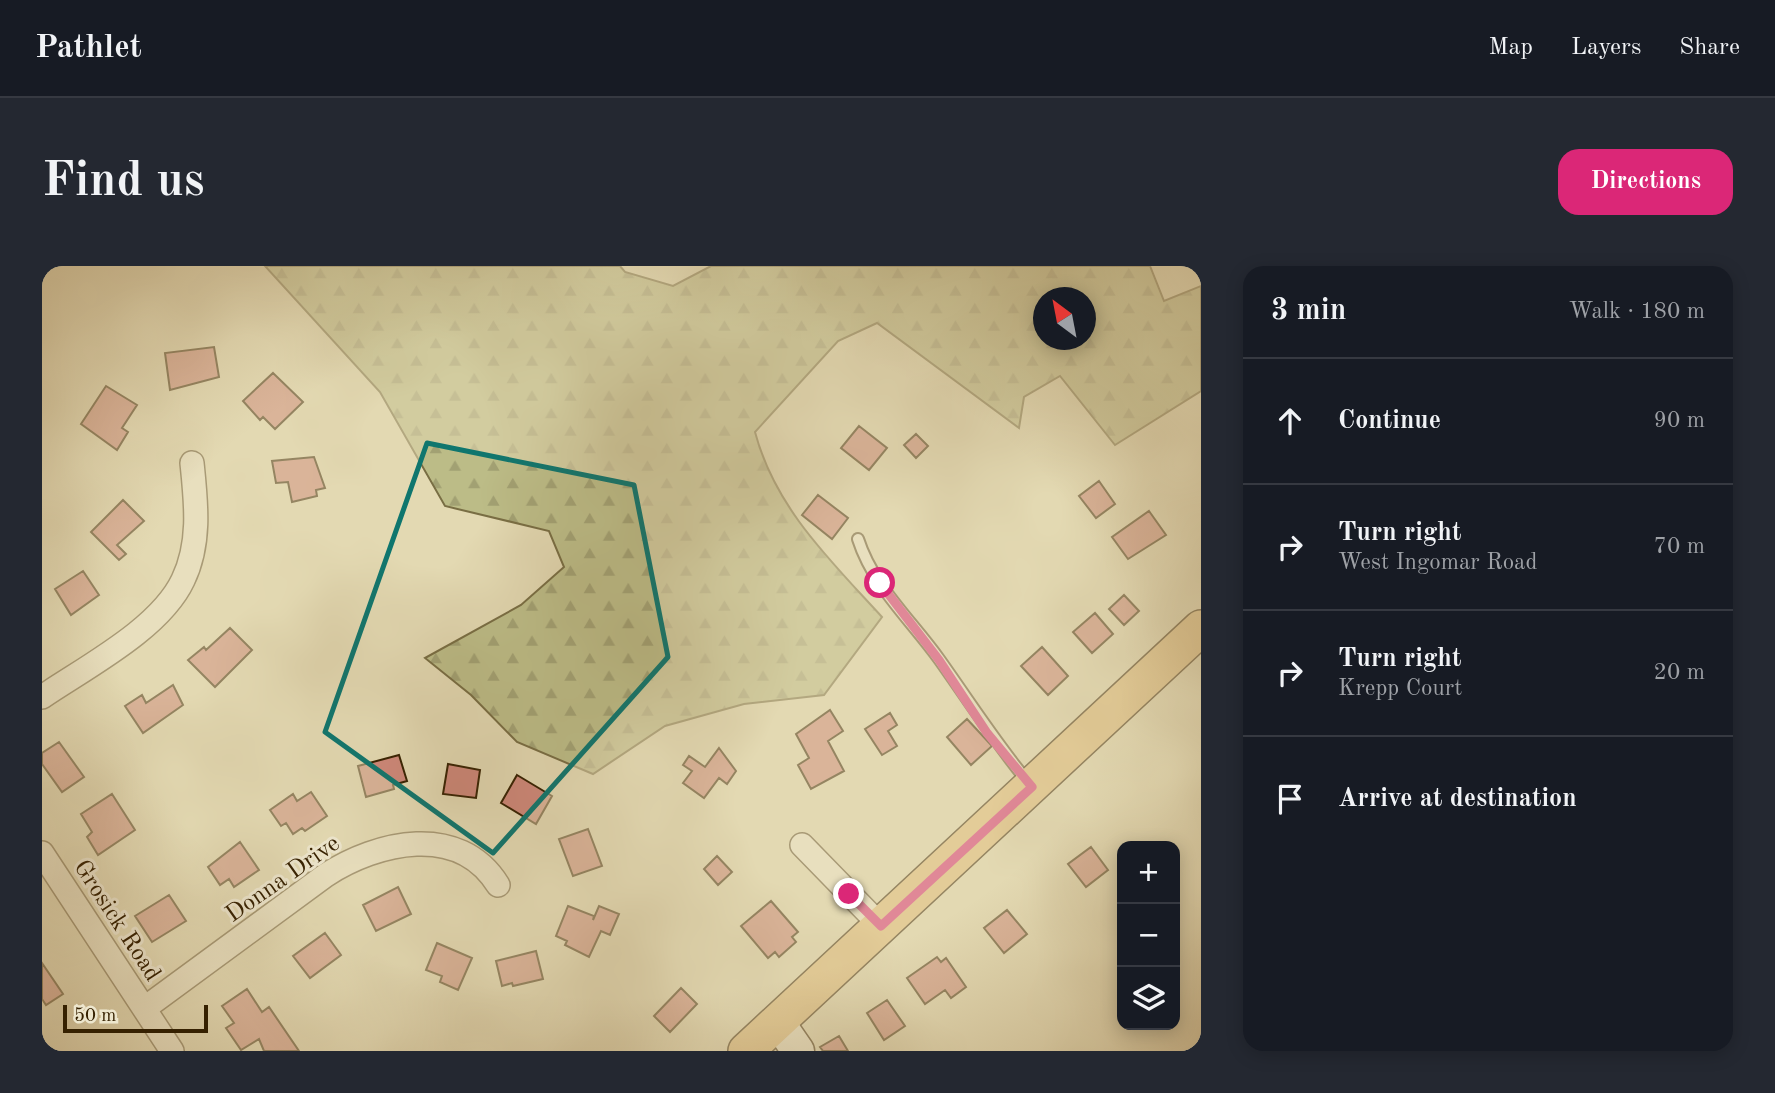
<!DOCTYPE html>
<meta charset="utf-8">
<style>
body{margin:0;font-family:"Old Standard TT",serif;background:#242831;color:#f1f3f6}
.controls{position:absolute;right:21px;bottom:21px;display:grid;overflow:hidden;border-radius:14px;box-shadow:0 4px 18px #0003}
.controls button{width:63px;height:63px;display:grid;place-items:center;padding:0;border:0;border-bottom:2px solid #363941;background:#171b24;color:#f1f3f6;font:35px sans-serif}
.compass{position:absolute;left:991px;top:21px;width:63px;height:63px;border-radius:50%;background:#171b24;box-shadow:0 4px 18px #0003;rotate:328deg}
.scale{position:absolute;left:21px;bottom:18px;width:145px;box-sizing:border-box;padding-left:7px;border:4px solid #362101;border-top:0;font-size:19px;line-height:24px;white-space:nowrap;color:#362101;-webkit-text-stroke:5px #ede6cd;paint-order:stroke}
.stop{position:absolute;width:21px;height:21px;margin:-16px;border:5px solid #db2777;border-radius:50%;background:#fff}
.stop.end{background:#db2777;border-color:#fff;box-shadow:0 2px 7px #0008}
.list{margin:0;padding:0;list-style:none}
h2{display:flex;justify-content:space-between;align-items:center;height:91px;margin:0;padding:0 28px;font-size:30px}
h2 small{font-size:23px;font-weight:400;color:#9ea1a6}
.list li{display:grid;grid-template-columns:46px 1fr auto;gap:21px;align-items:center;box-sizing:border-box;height:126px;padding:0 28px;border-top:2px solid #363941}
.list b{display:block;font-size:26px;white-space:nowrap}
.list p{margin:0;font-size:23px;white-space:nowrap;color:#9ea1a6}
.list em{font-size:23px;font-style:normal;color:#9ea1a6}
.icon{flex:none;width:38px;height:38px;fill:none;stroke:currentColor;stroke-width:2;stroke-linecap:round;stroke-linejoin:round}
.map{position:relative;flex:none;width:1159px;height:785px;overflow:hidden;border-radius:21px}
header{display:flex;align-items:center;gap:42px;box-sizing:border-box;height:98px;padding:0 35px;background:#171b24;border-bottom:2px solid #363941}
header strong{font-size:33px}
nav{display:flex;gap:38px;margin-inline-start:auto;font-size:24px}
.intro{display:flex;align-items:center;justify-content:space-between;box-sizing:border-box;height:168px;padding:0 42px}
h1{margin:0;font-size:49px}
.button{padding:18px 32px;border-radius:21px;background:#db2777;color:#fff;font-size:24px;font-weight:700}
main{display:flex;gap:42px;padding:0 42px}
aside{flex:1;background:#171b24;border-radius:21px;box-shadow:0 4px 18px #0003}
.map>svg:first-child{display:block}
</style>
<header>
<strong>Pathlet</strong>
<nav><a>Map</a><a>Layers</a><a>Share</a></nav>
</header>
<div class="intro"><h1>Find us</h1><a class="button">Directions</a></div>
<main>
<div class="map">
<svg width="1159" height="785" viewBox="0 0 1159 785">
<defs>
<pattern id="forest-firs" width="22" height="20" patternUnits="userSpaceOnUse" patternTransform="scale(1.75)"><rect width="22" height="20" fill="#bcbc87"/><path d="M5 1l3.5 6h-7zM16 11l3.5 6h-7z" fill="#a2a173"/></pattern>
</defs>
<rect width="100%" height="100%" fill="#e3d9b2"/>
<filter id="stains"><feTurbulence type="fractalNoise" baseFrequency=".00286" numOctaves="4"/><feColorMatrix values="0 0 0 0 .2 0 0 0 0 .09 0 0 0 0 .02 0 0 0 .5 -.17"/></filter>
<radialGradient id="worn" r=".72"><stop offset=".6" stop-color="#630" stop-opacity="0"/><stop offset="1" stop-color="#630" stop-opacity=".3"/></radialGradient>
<path fill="url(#forest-firs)" stroke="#796e44" stroke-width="2" fill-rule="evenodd" d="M223,0H578L583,6L631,20L669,0H1108L1122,35L1159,20V125L1073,179L1018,110L982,131L977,162L835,57L796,75L713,166C733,242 789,295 840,351L782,429L702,438L623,460L551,508L475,476L429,429L383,392L479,339L522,301L507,265L403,240L338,126ZM1002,32H1044V74H1002Z"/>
<path fill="#ce887a" stroke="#362101" stroke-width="2" d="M172,81L177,111L128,124L123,87Z
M231,107L261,136L233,163L221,151L218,154L201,135Z
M64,120L95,139L80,162L86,166L75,184L39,158Z
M817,160L845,182L827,204L799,182Z
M874,168L886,180L874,192L862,179Z
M272,191L283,222L274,224L275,230L250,236L246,216L234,217L230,195Z
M1057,215L1073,238L1054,252L1037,230Z
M776,229L806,252L790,273L760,249Z
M81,234L102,255L75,279L84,288L77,294L49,266Z
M1107,245L1124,269L1086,293L1070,271Z
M41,305L57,329L29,349L13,323Z
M1082,329L1097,345L1082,359L1067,343Z
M1053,347L1071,368L1050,387L1031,366Z
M188,362L210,384L173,421L146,394L162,381L164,384Z
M1000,381L1026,410L1006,429L979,400Z
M131,419L141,439L101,467L83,440L100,429L104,437Z
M788,444L801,465L786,475L802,505L769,523L756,499L767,492L754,468Z
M848,447L855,459L846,465L855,480L840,489L823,463Z
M925,453L950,480L929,499L905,471Z
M17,476L42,511L20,526L0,498V487Z
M677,482L694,505L685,518L677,512L662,532L641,517L650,505L641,499L647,490L663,501Z
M357,489L365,515L351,519L352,523L324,531L316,500Z
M406,498L438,504L434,532L401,528Z
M475,509L510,530L494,558L459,537Z
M269,526L285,550L263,565L260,562L251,568L244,557L239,560L228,544L251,528L255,535Z
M70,528L93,564L56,589L45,571L50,566L39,548Z
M546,563L560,600L531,610L517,573Z
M198,576L217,604L192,621L187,613L178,619L166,601Z
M1049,581L1066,604L1044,621L1026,598Z
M675,590L690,606L676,619L662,603Z
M356,621L369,648L334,665L321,639Z
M127,629L144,655L110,676L93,650Z
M729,635L756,666L750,671L754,676L737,691L733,686L726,692L699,660Z
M526,640L552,650L551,654L557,640L577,648L568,669L559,665L547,691L523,679L525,675L514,670Z
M965,644L985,668L962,687L942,662Z
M283,667L299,689L268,712L251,690Z
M395,677L430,692L416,724L398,716L400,710L384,704Z
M494,685L501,713L471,720L470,717L460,720L454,695Z
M895,691L899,696L904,692L924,721L909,732L903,724L883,738L865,712Z
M0,697L21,728L4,739L0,733Z
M639,722L655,738L628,766L612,750Z
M205,723L220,746L227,741L257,785H222L217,773L199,784L184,762L192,757L180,740Z
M845,734L863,760L842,774L825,747Z
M797,770L806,785H781L778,781Z"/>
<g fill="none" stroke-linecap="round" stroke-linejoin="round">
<defs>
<path id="lane" d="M816,273C831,320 869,354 897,393C927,435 953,476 986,516"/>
<path id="street" d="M0,431C44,401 118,363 141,314C159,277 154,236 150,197
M760,579L839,660
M0,587L130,785
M103,742L284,609C335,576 417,556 456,619"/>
<path id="secondary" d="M736,756L756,785"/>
<path id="primary" d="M704,785L1159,362"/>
</defs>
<use href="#lane" stroke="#614f2d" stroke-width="14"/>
<use href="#street" stroke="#614f2d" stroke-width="26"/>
<use href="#secondary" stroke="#362101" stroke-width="35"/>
<use href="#primary" stroke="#362101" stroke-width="38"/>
<use href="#lane" stroke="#ede6cd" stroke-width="10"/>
<use href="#street" stroke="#ede6cd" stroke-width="23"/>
<use href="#secondary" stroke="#ede6cd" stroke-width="32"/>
<use href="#primary" stroke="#e2bc79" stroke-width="35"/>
</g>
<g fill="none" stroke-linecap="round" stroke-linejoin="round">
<path stroke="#db2777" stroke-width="9" d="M807,628L839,660L990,521L945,467L897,394L838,317"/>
</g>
<path d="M0 0H1159V785H0ZM385,177L592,219L626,391L451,587L283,466Z" fill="#e3d9b2" fill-opacity=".55" fill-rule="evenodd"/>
<path fill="none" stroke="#0f766e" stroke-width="5" stroke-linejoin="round" d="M385,177L592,219L626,391L451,587L283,466Z"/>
<g text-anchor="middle" stroke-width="6" stroke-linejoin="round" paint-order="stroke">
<g font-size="24" fill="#362101" stroke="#ede6cd">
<text transform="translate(240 612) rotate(-35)" y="8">Donna Drive</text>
<text transform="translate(76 654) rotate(57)" y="8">Grosick Road</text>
</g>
</g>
<rect width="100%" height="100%" filter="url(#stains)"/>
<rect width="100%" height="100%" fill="url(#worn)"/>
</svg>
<div class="controls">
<button>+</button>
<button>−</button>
<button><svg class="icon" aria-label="layers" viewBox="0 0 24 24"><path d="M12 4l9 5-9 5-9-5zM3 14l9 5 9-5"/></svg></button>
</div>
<svg class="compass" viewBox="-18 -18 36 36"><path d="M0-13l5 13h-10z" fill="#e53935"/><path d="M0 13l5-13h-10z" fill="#9ea1a6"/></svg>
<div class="scale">50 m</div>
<div class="stop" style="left:838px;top:317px"></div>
<div class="stop end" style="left:807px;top:628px"></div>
</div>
<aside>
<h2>3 min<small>Walk · 180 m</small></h2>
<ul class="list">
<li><svg class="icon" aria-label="ahead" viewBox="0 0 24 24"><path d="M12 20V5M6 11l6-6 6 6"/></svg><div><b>Continue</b></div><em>90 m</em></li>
<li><svg class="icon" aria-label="right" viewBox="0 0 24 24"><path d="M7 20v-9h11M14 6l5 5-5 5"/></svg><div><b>Turn right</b><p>West Ingomar Road</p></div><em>70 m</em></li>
<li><svg class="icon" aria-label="right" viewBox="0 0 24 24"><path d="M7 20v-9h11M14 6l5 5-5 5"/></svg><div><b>Turn right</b><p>Krepp Court</p></div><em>20 m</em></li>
<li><svg class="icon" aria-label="arrive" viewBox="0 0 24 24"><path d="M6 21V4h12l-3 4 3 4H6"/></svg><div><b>Arrive at destination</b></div></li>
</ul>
</aside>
</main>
